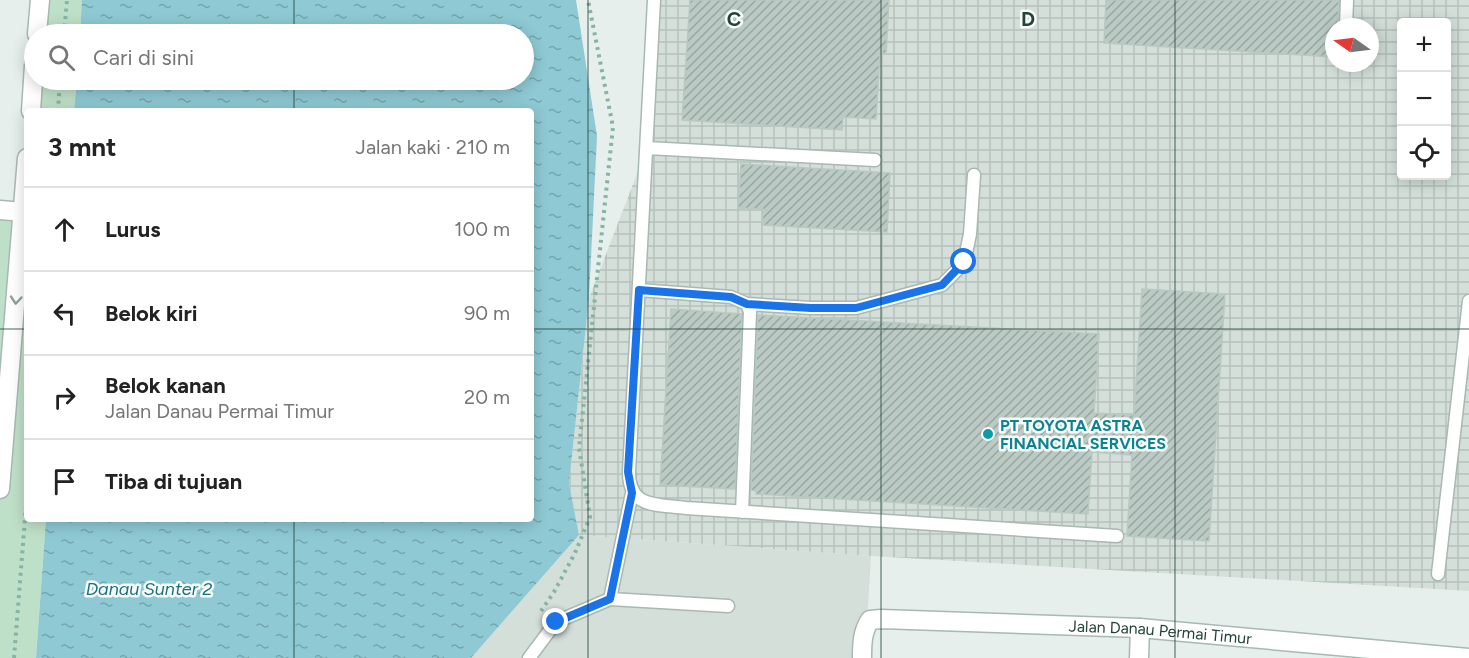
<!DOCTYPE html>
<html lang="id">
<meta charset="utf-8">
<style>
body{margin:0;font-family:Figtree,sans-serif;background:#f2f2f2;color:#222}
.controls{position:absolute;right:18px;top:18px;display:grid;overflow:hidden;border-radius:6px;box-shadow:0 3px 15px #0003}
.controls button{width:54px;height:54px;display:grid;place-items:center;padding:0;border:0;border-bottom:2px solid #e0e0e0;background:#fff;color:#222;font:30px sans-serif}
.compass{position:absolute;left:1325px;top:18px;width:54px;height:54px;border-radius:50%;background:#fff;box-shadow:0 3px 15px #0003;rotate:284deg}
.stop{position:absolute;width:18px;height:18px;margin:-14px;border:4px solid #1a73e8;border-radius:50%;background:#fff}
.stop.end{background:#1a73e8;border-color:#fff;box-shadow:0 2px 6px #0008}
.list{margin:0;padding:0;list-style:none}
h2{display:flex;justify-content:space-between;align-items:center;height:78px;margin:0;padding:0 24px;font-size:26px}
h2 small{font-size:20px;font-weight:400;color:#767676}
.list li{display:grid;grid-template-columns:39px 1fr auto;gap:18px;align-items:center;box-sizing:border-box;height:84px;padding:0 24px;border-top:2px solid #e0e0e0}
.list b{display:block;font-size:22px;white-space:nowrap}
.list p{margin:0;font-size:20px;white-space:nowrap;color:#767676}
.list em{font-size:20px;font-style:normal;color:#767676}
.icon{flex:none;width:33px;height:33px;fill:none;stroke:currentColor;stroke-width:2;stroke-linecap:round;stroke-linejoin:round}
.map{position:relative;flex:none;width:1469px;height:658px;overflow:hidden}
.search{position:absolute;background:#fff;box-shadow:0 3px 15px #0003;left:24px;top:24px;width:510px;height:66px;display:flex;align-items:center;gap:15px;box-sizing:border-box;padding:0 21px;border-radius:33px;color:#767676;font-size:22px}
.panel{position:absolute;background:#fff;box-shadow:0 3px 15px #0003;left:24px;top:108px;width:510px;height:414px;border-radius:6px}
.map>svg:first-child{display:block}
</style>
<div class="map">
<svg width="1469" height="658" viewBox="0 0 1469 658">
<defs>
<pattern id="industrial-grid" width="8" height="8" patternUnits="userSpaceOnUse" patternTransform="scale(1.5)"><rect width="8" height="8" fill="#d4dfda"/><path d="M0 4h8M4 0v8" fill="none" stroke="#b6c1bc"/></pattern>
<pattern id="water-ripples" width="26" height="14" patternUnits="userSpaceOnUse" patternTransform="scale(1.5)"><rect width="26" height="14" fill="#8ec9d4"/><path d="M2 4q2-2 4 0t4 0M15 11q2-2 4 0t4 0" fill="none" stroke="#74a5ad"/></pattern>
<pattern id="building-hatch" width="6" height="6" patternUnits="userSpaceOnUse" patternTransform="scale(1.5)"><rect width="6" height="6" fill="#bbcac4"/><path d="M-1 1l2-2M0 6l6-6M5 7l2-2" fill="none" stroke="#98a6a0"/></pattern>
</defs>
<rect width="100%" height="100%" fill="#e6efeb"/>
<path fill="#d4dfda" d="M579,535L871,556L865,658H471Z"/>
<path fill="url(#industrial-grid)" fill-rule="evenodd" d="M652,0H1469V591L871,556L579,535L569,483L589,298L647,148ZM1402,22H1446V176H1402ZM1334,27H1370V63H1334Z"/>
<path fill="#bfe0c8" d="M40,0H82L80,34H37Z
M34,80H77L74,111H31Z
M27,155V519H46L36,658H0V210L22,212Z"/>
<path fill="url(#water-ripples)" d="M82,0H576L597,136L589,298L569,483L579,535L471,658H36L46,519H531V111H74L77,80H524V34H80Z"/>
<path fill="url(#building-hatch)" stroke="#b8c9c2" stroke-width="1.5" d="M690,0H889L886,53H880L876,119L843,117L842,130L682,120Z
M1106,0H1339L1338,27H1334V57L1104,43Z
M741,164L890,173L887,232L762,225L763,209L738,208Z
M1142,289L1225,294L1209,541L1127,536L1132,455L1092,452L1088,514L756,494V491L751,490L758,315L1099,334L1094,413L1134,415Z
M671,309L742,314L735,489L660,485Z"/>
<g fill="none" stroke-linecap="round" stroke-linejoin="round">
<defs>
<path id="service" d="M654,0L629,472C629,509 657,504 686,508L1117,536
M1346,27L1347,0
M647,148L875,160
M639,290L731,297L747,304L750,312L742,512
M747,304L811,308H856L942,285L964,263L970,234L974,175
M1438,574L1469,301
M610,599L632,493
M529,658L556,622L610,599L728,606"/>
<g id="minor">
<path d="M0,210L23,212"/>
<path id="s1" d="M862,658C862,645 862,632 870,620L881,619L1140,628L1469,658"/>
<path d="M1139,658L1140,628"/>
</g>
<path id="tertiary" d="M37,34L40,0
M31,111L34,65
M0,489L27,158"/>
</defs>
<use href="#service" stroke="#a8b8b2" stroke-width="15"/>
<use href="#minor" stroke="#a8b8b2" stroke-width="21"/>
<use href="#tertiary" stroke="#a8b8b2" stroke-width="21"/>
<path stroke="#86b3a5" stroke-width="4" stroke-dasharray="3 4.5" stroke-linecap="butt" d="M64,34L67,0
M58,111L60,80
M541,611L554,592L575,553L590,517L579,448L613,127L588,0
M14,658L27,493"/>
<use href="#service" stroke="#fff" stroke-width="12"/>
<use href="#minor" stroke="#fff" stroke-width="18"/>
<use href="#tertiary" stroke="#fff" stroke-width="18"/>
</g>
<defs><path id="oneway-chevron" d="M-2-3.5L2.5 0L-2 3.5" fill="none" stroke-width="1.6" stroke-linecap="round" stroke-linejoin="round" transform="scale(1.5)"/></defs>
<use stroke="#92a09c" href="#oneway-chevron" transform="translate(16 300) rotate(95)"/>
<g fill="none" stroke-linecap="round" stroke-linejoin="round">
<path stroke="#1a73e8" stroke-width="8" d="M556,622L610,599L632,493L628,472L639,290L731,297L747,304L811,308H856L942,285L964,262"/>
</g>
<path fill="none" stroke="#24423a" stroke-width="1.5" stroke-opacity="0.55" d="M294,0V34M588,0V658M881,0V658M1175,0V658M294,80V111M0,329H27M531,329H1469M294,519V658"/>
<circle fill="#0f9aa8" stroke="#f7fbf9" stroke-width="2" cx="988" cy="434" r="6"/>
<g text-anchor="middle" stroke-width="5" stroke-linejoin="round" paint-order="stroke">
<g font-size="16" font-weight="bold" fill="#0d838f" stroke="#f7fbf9" text-anchor="start">
<text x="1000" y="431">PT TOYOTA ASTRA<tspan x="1000" dy="18">FINANCIAL SERVICES</tspan></text>
</g>
<g font-size="16" fill="#24423a" stroke="#f7fbf9">
<text dy="6" stroke="none"><textPath href="#s1" startOffset="330">Jalan Danau Permai Timur</textPath></text>
</g>
<g font-size="18" font-style="italic" fill="#1c6f80" stroke="#f7fbf9">
<text x="149" y="595">Danau Sunter 2</text>
</g>
</g>
<g font-size="20" text-anchor="middle" font-weight="bold" fill="#24423a" stroke="#f7fbf9" stroke-width="5" stroke-linejoin="round" paint-order="stroke">
<text x="734" y="26">C</text>
<text x="1028" y="26">D</text>
</g>
</svg>
<div class="controls">
<button>+</button>
<button>−</button>
<button><svg class="icon" aria-label="locate" viewBox="0 0 24 24"><circle cx="12" cy="12" r="6"/><path d="M12 2v4M12 18v4M2 12h4M18 12h4"/></svg></button>
</div>
<svg class="compass" viewBox="-18 -18 36 36"><path d="M0-13l5 13h-10z" fill="#e53935"/><path d="M0 13l5-13h-10z" fill="#767676"/></svg>
<div class="stop" style="left:964px;top:262px"></div>
<div class="stop end" style="left:556px;top:622px"></div>
<div class="search"><svg class="icon" aria-label="search" viewBox="0 0 24 24"><circle cx="10" cy="10" r="6"/><path d="M15 15l6 6"/></svg>Cari di sini</div>
<section class="panel">
<h2>3 mnt<small>Jalan kaki · 210 m</small></h2>
<ul class="list">
<li><svg class="icon" aria-label="ahead" viewBox="0 0 24 24"><path d="M12 20V5M6 11l6-6 6 6"/></svg><div><b>Lurus</b></div><em>100 m</em></li>
<li><svg class="icon" aria-label="left" viewBox="0 0 24 24"><path d="M17 20v-9H6M10 6l-5 5 5 5"/></svg><div><b>Belok kiri</b></div><em>90 m</em></li>
<li><svg class="icon" aria-label="right" viewBox="0 0 24 24"><path d="M7 20v-9h11M14 6l5 5-5 5"/></svg><div><b>Belok kanan</b><p>Jalan Danau Permai Timur</p></div><em>20 m</em></li>
<li><svg class="icon" aria-label="arrive" viewBox="0 0 24 24"><path d="M6 21V4h12l-3 4 3 4H6"/></svg><div><b>Tiba di tujuan</b></div></li>
</ul>
</section>
</div>
